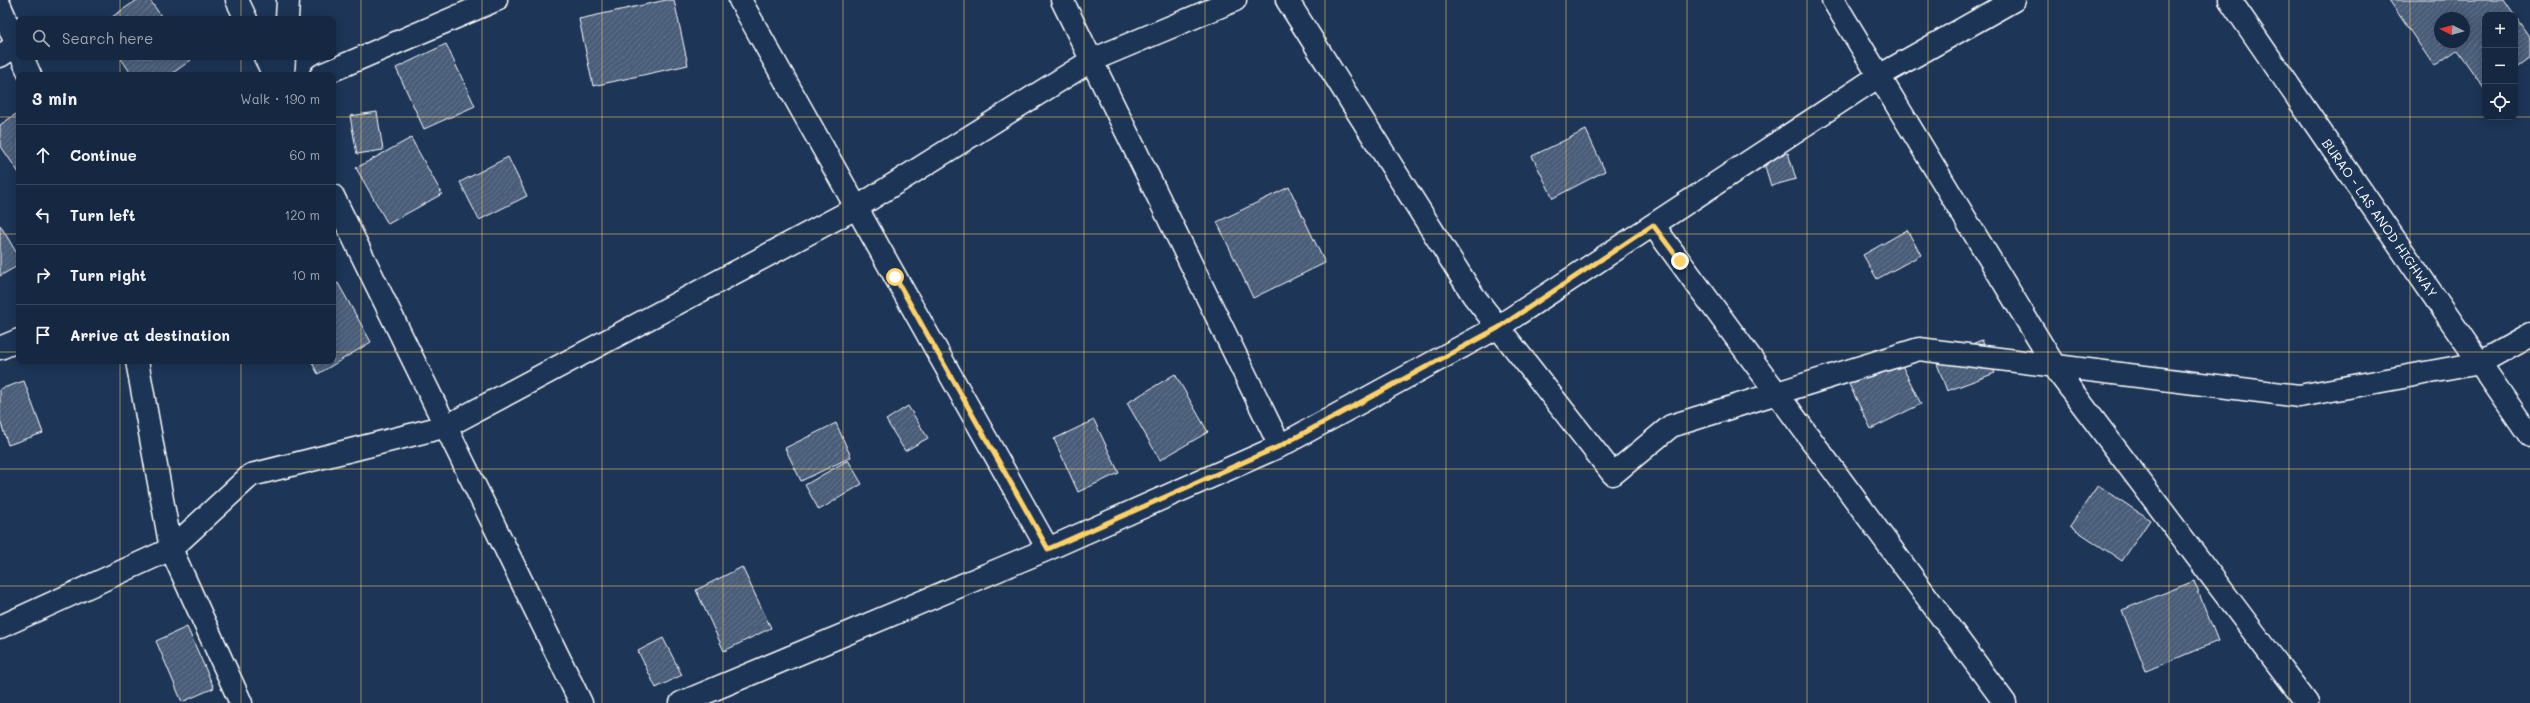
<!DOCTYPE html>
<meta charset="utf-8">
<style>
body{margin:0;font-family:Mali,sans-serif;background:#1f3048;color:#f1f3f6}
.controls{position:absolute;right:12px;top:12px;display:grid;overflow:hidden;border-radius:8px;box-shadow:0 2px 10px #0003}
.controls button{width:36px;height:36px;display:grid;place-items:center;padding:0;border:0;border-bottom:1px solid #35445a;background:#162841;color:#f1f3f6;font:20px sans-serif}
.compass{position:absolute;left:2434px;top:12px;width:36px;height:36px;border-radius:50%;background:#162841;box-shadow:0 2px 10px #0003;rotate:275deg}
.stop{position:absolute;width:12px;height:12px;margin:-9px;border:3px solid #ffd166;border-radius:50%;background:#fff}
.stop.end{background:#ffd166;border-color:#fff;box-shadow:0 1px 4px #0008}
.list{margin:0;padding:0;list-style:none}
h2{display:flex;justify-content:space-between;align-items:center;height:52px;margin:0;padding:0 16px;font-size:17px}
h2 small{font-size:13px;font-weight:400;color:#9ea6b1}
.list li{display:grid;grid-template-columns:26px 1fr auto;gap:12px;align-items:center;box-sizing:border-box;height:60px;padding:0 16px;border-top:1px solid #35445a}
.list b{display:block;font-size:15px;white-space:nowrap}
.list em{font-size:13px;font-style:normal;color:#9ea6b1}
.icon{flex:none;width:22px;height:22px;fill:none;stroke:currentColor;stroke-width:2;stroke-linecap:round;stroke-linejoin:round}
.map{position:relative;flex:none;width:2530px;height:703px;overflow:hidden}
.search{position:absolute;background:#162841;box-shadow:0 2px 10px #0003;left:16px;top:16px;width:320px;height:44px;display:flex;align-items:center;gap:10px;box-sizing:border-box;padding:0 14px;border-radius:8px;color:#9ea6b1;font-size:15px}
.panel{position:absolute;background:#162841;box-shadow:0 2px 10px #0003;left:16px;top:72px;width:320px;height:292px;border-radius:8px}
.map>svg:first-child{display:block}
</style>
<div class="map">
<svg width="2530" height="703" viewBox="0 0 2530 703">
<defs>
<pattern id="building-hatch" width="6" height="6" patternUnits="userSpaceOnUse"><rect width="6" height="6" fill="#4a5d79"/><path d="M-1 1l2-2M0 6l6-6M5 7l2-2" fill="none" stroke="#65758d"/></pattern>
</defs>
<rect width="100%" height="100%" fill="#1d3557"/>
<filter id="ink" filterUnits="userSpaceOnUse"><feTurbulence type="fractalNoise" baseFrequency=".025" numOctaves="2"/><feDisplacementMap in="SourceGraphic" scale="8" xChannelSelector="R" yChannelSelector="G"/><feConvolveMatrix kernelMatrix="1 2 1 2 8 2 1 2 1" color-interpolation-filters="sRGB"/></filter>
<g filter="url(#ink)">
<path fill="url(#building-hatch)" stroke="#fff" fill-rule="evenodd" d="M137,0H150L163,19H109Z
M666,0H674L688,65L593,86L579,19Z
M2389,0H2504L2514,15H2485V90L2457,50L2434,66ZM2440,18H2464V42H2440Z
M2515,16L2530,38V58L2515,69Z
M446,44L475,106L424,129L396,68Z
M120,57H189L191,60L170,75H132Z
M19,112V173L0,145V125Z
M377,112L383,150L357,154L350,116Z
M1586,130L1605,171L1553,198L1532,156Z
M411,138L442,194L388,224L356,168Z
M1788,153L1796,179L1771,186L1763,160Z
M508,157L527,196L479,220L460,182Z
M1289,187L1325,263L1253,298L1217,222Z
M0,225L19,257V265L0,276Z
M1907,230L1921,255L1877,279L1863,255Z
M338,283L371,342L318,374L311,361H333V286Z
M1982,340L1995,373L1947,391L1935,358Z
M1892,345L1921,404L1871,429L1842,370Z
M1175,374L1208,432L1160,460L1127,403Z
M24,381L43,433L8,445L0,420V389Z
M908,406L928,438L905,451L886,420Z
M1094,420L1119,473L1078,492L1054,439Z
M836,423L851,457L801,481L785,448Z
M848,460L862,484L819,510L805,485Z
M2098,485L2150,520L2122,561L2070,526Z
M742,567L771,628L724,651L696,590Z
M2194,581L2218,641L2146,671L2122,610Z
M187,627L214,688L182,702L156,641Z
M663,638L682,675L656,688L638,651Z"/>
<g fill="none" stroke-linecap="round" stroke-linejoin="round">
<defs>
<path id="minor" d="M237,0L246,19
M740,0L1048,549
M1062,0L1280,446
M1287,0L1473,295L1613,474L1671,426L1919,349L2299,396L2480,363L2530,335
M1833,0L2060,375L2307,703
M0,6L19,50
M287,19L288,0
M0,56L17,45
M22,57L30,75
M265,57L274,75
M283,75L284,57
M321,75L496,0
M333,196L581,703
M1653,225L2005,703
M0,348L19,340
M137,361L171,549L241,703
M0,627L171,549L251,475L447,426L856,208L1092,60L1235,0
M681,703L1048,549L1280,446L1498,327L1879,76L2014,0"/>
<path id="highway" d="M2230,0L2530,436"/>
</defs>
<use href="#minor" stroke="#fff" stroke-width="25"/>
<use href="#highway" stroke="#fff" stroke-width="25"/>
<use href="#minor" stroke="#1d3557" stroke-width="22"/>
<use href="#highway" stroke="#1d3557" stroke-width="22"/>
</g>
</g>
<g fill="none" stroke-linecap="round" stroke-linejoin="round" filter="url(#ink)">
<path stroke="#ffd166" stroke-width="5" d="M895,277L1048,549L1280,446L1498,328L1653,225L1680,261"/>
</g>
<path fill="none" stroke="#ffd166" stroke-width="1" stroke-opacity="0.55" d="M120,0V19M241,0V19M361,0V703M482,0V703M602,0V703M723,0V703M843,0V703M964,0V703M1084,0V703M1205,0V703M1325,0V703M1446,0V703M1566,0V703M1687,0V703M1807,0V703M1928,0V703M2048,0V703M2169,0V703M2289,0V703M2410,0V703M120,57V75M241,57V75M0,117H19M333,117H2530M0,234H19M333,234H2530M0,352H19M333,352H2530M120,361V703M241,361V703M0,469H2530M0,586H2530"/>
<g text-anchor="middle" stroke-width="4" stroke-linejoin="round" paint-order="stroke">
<g font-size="13" fill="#fff" stroke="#1d3557">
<text transform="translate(2380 218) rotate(55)" y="5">BURAO - LAS ANOD HIGHWAY</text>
</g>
</g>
</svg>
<div class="controls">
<button>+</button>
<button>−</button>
<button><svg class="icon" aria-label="locate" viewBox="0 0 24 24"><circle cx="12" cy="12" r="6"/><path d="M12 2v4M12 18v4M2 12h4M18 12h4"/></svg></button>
</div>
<svg class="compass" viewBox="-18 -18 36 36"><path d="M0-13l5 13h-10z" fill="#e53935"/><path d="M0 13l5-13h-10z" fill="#9ea6b1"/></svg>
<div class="stop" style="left:895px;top:277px"></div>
<div class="stop end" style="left:1680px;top:261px"></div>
<div class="search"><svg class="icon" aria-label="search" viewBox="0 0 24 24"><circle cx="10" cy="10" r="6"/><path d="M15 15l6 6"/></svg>Search here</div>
<section class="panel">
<h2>3 min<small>Walk · 190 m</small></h2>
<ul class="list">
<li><svg class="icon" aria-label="ahead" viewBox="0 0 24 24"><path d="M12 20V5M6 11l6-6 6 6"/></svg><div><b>Continue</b></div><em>60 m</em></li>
<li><svg class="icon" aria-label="left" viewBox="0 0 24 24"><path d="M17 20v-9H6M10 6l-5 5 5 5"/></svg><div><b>Turn left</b></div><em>120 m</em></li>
<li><svg class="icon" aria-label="right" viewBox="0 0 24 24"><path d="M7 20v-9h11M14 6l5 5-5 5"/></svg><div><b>Turn right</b></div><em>10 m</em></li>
<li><svg class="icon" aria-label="arrive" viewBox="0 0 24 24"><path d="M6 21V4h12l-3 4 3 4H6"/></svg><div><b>Arrive at destination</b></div></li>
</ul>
</section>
</div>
